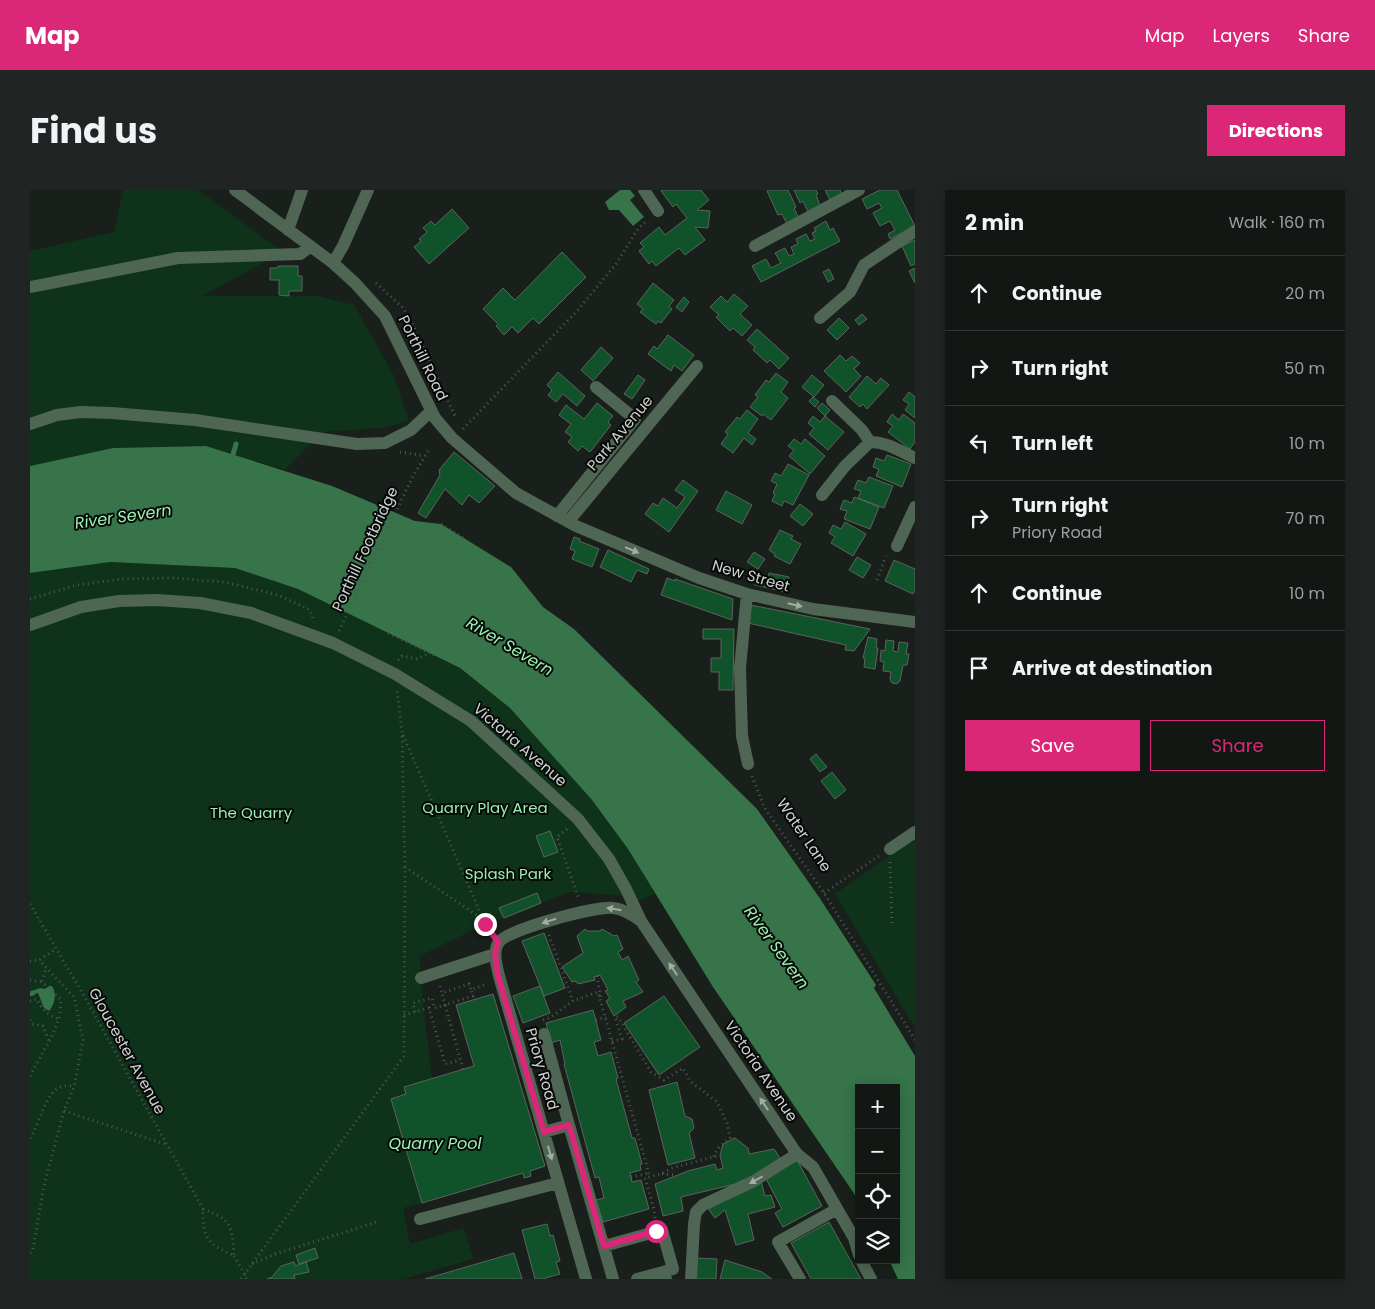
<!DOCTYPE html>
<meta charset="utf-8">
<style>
body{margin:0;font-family:Poppins,sans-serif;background:#202422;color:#f1f3f6}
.controls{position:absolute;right:15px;bottom:15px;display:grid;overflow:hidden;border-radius:0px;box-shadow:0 2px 12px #0003}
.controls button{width:45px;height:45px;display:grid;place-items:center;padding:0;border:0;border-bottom:1px solid #323634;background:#131714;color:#f1f3f6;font:25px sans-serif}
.stop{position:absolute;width:15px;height:15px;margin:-11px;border:4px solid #db2777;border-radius:50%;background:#fff}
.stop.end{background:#db2777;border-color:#fff;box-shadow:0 1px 5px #0008}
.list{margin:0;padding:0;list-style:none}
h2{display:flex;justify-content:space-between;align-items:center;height:65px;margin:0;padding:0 20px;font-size:21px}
h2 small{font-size:16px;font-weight:400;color:#9d9fa0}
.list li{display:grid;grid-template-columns:32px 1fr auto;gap:15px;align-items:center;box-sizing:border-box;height:75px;padding:0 20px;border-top:1px solid #323634}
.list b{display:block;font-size:19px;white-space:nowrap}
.list p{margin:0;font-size:16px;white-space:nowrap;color:#9d9fa0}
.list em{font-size:16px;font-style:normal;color:#9d9fa0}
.actions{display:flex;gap:10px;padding:15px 20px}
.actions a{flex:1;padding:11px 0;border:1px solid #db2777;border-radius:0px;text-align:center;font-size:18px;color:#db2777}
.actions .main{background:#db2777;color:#fff}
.icon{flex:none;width:28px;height:28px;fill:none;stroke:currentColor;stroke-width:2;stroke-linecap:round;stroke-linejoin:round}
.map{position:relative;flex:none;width:885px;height:1089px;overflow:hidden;border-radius:0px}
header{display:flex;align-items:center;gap:30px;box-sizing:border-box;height:70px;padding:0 25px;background:#db2777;color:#fff}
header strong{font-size:24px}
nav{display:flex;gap:28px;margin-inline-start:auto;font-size:18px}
.intro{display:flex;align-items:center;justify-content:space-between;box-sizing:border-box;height:120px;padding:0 30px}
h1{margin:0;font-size:35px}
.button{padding:12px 22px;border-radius:0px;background:#db2777;color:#fff;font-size:18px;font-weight:700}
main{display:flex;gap:30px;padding:0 30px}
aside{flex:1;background:#131714;border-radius:0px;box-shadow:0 2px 12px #0003}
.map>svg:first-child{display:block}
</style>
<header>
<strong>Map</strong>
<nav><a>Map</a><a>Layers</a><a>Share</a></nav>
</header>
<div class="intro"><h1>Find us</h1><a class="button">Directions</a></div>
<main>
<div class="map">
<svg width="885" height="1089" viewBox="0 0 885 1089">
<rect width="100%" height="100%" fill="#191f1a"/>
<path fill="#0e331a" d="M93,0H168L253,62L172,106H289L324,115L363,184L379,231L352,238L292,242L255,280L175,256L83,258L0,276V61L84,42Z
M80,372L205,378L268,399L429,478L480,518L562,610L598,659L625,704L609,711L599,706L539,702L474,728L455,734L390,766L392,805L402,888L375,897L376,904L361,909L392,1013L373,1018L380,1054L434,1038L443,1069L373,1089H0V383Z
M885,648V838L805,704Z"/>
<path fill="#377449" d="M590,0H600L605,6L600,10L614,27L603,36L589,20H579L575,12Z
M176,256L302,296L385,331L411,334L481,377L513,417L544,439L727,619L789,707L846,795L844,798L885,866V1089H868L859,1070H866V898H829V1013L823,1002L683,797L598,659L562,610L480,518L430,478L268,399L205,378L80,372L0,383V276L83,258Z
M19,796H22C27,804 25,814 19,821L14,818L8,803L3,804L2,801L10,798L15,799Z"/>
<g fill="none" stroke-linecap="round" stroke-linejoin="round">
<path stroke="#377449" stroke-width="5" d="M202,268L206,254
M0,804L3,803"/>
</g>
<path fill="#105229" stroke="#5d635e" d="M632,0H671L679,10L667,20L680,21L678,38L665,37L675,50L655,65L649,58L626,76L622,71L619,74L609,61L614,57L610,53L629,37L635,45L657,28L646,14L643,17L631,1Z
M739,0H758L766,17L764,18L770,31L758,36L752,24L748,25L737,1Z
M764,0H786L788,4L786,5L791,18L779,24L773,11L770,13Z
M795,0H810L813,7L801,12Z
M850,0H867L885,36L860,49L858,44L865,40L860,31L850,36L843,23L852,18L849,13L837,19L832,9Z
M422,19L439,38L399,74L384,57L391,51L389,49L397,42L393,38L401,31L405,35Z
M796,31L800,40L803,38L810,51L731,92L722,76L736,69L741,78L751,73L745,63L755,58L759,66L764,64L761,57L768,54L766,49L776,44L780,51L785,49L782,43L786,41L784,38Z
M885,50V74L881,76L872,56Z
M532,62L556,87L509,134L503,128L488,143L482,137L474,145L466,136L468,134L453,119L473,98L485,110Z
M248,76H268V86H272V101H259V106L249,105V90H240V78H248Z
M885,78V93L879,81Z
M799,79L804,89L798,92L793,82Z
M623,93L644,110L639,116L642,119L631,133L628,131L626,134L610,122L613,119L607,114Z
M704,104L718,116L710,124L722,135L712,146L703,138L700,141L686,127L689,125L680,117L691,106L697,112Z
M654,107L659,112L652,122L646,117Z
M832,124L837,129L829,135L825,130Z
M809,128L819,138L807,150L797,140Z
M727,139L759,168L749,179L740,170L737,173L723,160L725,157L717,150Z
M638,145L664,165L652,181L644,175L641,181L618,164L624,156L627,159Z
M571,157L583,168L563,191L551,180Z
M810,165L816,171L822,166L830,173L824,179L831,186L816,202L794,181Z
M528,182L555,206L547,216L533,204L526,212L518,205L522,200L517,195Z
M746,183L758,192L751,202L758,208L741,230L733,224L732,226L720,217L728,207L725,205L736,190L739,192Z
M608,185L615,190L602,209L594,204Z
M782,185L794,195L784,207L772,197Z
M837,186L846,194L851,188L859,195L837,219L833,214L830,217L819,207Z
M879,202L885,207V228L875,220L879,214L873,210Z
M783,207L789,212L785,217L779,211Z
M567,213L583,226L578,232L581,235L560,262L552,256L548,261L538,252L542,247L535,242L541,234L529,225L536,215L554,229Z
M792,213L800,220L795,226L787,218Z
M717,220L728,229L718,243L726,249L722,255L714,248L703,263L691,254L698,244L695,242L707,227L710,229Z
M862,224L869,230L873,224L885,233V252L880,259L858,242L863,236L857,232Z
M783,226L790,232L795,226L814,242L798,260L779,244L784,238L778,233Z
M764,249L771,254L775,249L795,266L780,284L759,266L764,260L758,256Z
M424,262L465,296L449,313L439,305L432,315L415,299L396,328L388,323L410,285L409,280Z
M857,265L881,274L872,297L846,286L849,279L843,277L846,268L854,271Z
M758,274L779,285L763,315L754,311L752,316L742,311L745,304L743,303L747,294L741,291L745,283L751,286Z
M839,287L863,296L854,318L828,308L831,301L824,299L828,290L836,293Z
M653,290L668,301L639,342L615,324L623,313L628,316L633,308L647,318L655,307L645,300Z
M696,301L722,315L712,334L686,320Z
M824,307L849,317L840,339L814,329L817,321L810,319L814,310L822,313Z
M770,314L783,324L773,336L760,326Z
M815,332L836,344L823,366L801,353L805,347L799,343L803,335L811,339Z
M750,340L763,346L761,349L771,354L760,374L744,366L745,364L739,360Z
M544,347L550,349L549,351L569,359L562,377L542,369L545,361L540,359Z
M578,360L619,379L617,384L607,380L601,392L570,377Z
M724,362L735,369L728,379L717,372Z
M827,367L841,375L833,388L819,380Z
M864,370L885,379V400L883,404L855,391Z
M739,383L759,387L756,402L725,395L727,385L738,387Z
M637,388L645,391V389L703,409L702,430L631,405Z
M711,413L840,439L824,461L815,460L816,455L709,431Z
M673,439H704L703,500H689V482H681V468H691V449H673Z
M838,447L847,449L846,458H848L845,479L834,477L835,468H833Z
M856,450L864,451L863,461L868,462L869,452L878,453L876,464H879L877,475H873L870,491L867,494L862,493L860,489L861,482L853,481L854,472L850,471L851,460L855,461Z
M786,564L797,577L790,582L780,569Z
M802,582L816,600L805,609L791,591Z
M520,641L528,662L514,667L506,646Z
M507,703L511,713L474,728L469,718Z
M555,739L557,741H570L572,739L584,746L587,745L593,759L588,762L592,770L598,766L609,790L606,792L613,802L593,811L596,817L584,826L576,811L580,808L575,801L578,800L570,785L564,787L565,790L548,794L546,791L542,792L532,777L553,763L547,746Z
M514,743L535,798L514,806L492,751Z
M510,796L520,823L493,833L483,806Z
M463,804L515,976L500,981L501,986L494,988L493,983L392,1013L361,909L376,904L374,897L444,876L426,815Z
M634,806L670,857L629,885L594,833Z
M563,820L571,850L564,852L568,866L581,862L588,888L586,889L602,948H605L612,974L610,975L611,980L600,983L602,992L611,990L619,1019L573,1032L566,1010L574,1008L569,987L565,988L534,874H535L530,850L521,853L516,833Z
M647,892L655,926L662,929L664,938L659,943L665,968L638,975L619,900Z
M705,948L718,958L719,964L744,959L750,968L744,974L718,991L651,1007L653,1021L633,1026L625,994L658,981L685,974L687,980L693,978L690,965L693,954Z
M767,970L792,1016L753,1037L745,1023L752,1019L735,987Z
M731,991L735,1006L741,1005L745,1017L718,1024L724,1050L706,1055L695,1020L685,1028L679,1020L689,1010Z
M799,1032L831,1089H781L761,1053Z
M517,1034L520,1046L523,1045L530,1071L526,1072L530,1084L512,1089H505L492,1040Z
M285,1058L288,1068L269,1074L266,1065Z
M484,1063L492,1089H395Z
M667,1068L687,1069L686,1089H666Z
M695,1070L732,1082L742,1089H690Z
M264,1072L265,1076L276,1072L279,1082L264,1085L265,1089H237L242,1087L251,1076Z"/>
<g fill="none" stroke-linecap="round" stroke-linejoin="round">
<path stroke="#525753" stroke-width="3" stroke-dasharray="1 4" stroke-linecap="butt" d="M346,93L372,117L381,131L426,228
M433,239L547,121L586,74L608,39L617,30
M370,262L395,266
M411,334L435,349
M847,390L856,366
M0,409L47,395L91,389L143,388L194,392L248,405L280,420L284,432
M309,441L382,288L398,261
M358,443L407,466
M368,470L372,466L387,469L399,463
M373,545L453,729L461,742
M722,586L734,617L794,703L885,850
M537,639L527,647L549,709
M860,672L862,733
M375,677L451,728
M794,703L849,666
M0,714L54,806L173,1019
M519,745L543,811
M0,771L9,770L26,759
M567,786L571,808
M0,790L12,792
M410,796L412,803L439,794L441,800
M0,811L7,809C12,819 18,826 29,829
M385,822L383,813L402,808L404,818L415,815L412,803
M374,825L399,818L415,874L430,870
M0,830L2,834L13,836L19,851
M513,830L521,827L543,811L568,802L620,987
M566,830L576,827
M582,851L592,849L585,827H588L621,882L634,890L653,878L660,891L687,912L697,933L700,948L689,957L683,967
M433,879L415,815L443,806L441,800L456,794
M0,886L23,844L29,829L31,810L12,792L16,779
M34,921L135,954
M0,948C12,932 16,888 44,897
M632,984L646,985
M601,987L619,983
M173,1019C202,1030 202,1035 204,1066C177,1053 173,1049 173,1019Z
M625,1028L624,1019L615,988L631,984L642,978L690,965
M0,1063L3,1059L14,995L34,921L44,897L53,850L44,807L9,770
M204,1066L214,1083L216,1089
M222,1074L245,1064L347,1032
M211,1089L374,866L375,677L372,542L367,501"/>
<path stroke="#4e6653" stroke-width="12" d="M205,0L303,73L325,93L355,126L405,228L422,248L486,303L546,336L669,388L717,404L783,419L885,432
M614,0L628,21
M258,40L272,0
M725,56L829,0
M303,73L313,56L338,0
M0,97L148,68L270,64L280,57
M790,128L820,102L834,75L885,41
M802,211L832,240L840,252
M0,234L27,225L51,222L82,223L165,230L327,254L355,253L381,240L400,222
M792,305L815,276L840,252C857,252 870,261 885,268
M527,326L605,229L566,197
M538,332L667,176
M867,356L885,317
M717,404L710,478L712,546L718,574
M0,435L51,417L89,411L127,410L170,413L221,423L303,453L365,484L441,531L548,629L579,669L596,699L611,731L767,964L783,977L824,1048L829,1065
M860,659L885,642
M391,788L465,764
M514,844L539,935
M514,942L539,935L583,1089
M390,1029L528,993
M574,1056L632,1040L643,1079L633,1082
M831,1070L841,1089
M556,1089L469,786C467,776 462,761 469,752C479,739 566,716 583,718C594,719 603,725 611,731
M607,1089L633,1082L636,1089
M661,1089L664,1034L666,1022L673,1015L724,991L767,964
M770,1089L748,1052L807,1019"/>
</g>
<defs><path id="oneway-solid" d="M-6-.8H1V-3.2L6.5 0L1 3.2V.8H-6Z" transform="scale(1.25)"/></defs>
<g fill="#a2ada4">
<use href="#oneway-solid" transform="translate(602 360) rotate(23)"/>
<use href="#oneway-solid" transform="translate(765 415) rotate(13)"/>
<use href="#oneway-solid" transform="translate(584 719) rotate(-171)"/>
<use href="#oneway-solid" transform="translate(519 731) rotate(162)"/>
<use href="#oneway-solid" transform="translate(643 779) rotate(-124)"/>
<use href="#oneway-solid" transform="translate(734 914) rotate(-124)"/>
<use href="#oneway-solid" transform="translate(520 963) rotate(74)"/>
<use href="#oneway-solid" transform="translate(726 990) rotate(151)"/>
</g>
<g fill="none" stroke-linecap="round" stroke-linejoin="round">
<path stroke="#db2777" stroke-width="6" d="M455,734L468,752L465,764L468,786L514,942L539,935L574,1056L626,1041"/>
</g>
<g text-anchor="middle" stroke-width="4" stroke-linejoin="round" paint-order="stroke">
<g font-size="15" fill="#cfd3d0" stroke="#060807">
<text transform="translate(393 168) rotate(64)" y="5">Porthill Road</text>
<text transform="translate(590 243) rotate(-50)" y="5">Park Avenue</text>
<text transform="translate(335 359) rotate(-65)" y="5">Porthill Footbridge</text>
<text transform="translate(721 386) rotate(16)" y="5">New Street</text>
<text transform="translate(490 555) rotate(41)" y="5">Victoria Avenue</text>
<text transform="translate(774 645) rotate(56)" y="5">Water Lane</text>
<text transform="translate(97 861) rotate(61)" y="5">Gloucester Avenue</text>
<text transform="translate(512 879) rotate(74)" y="5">Priory Road</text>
<text transform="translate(731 881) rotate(56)" y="5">Victoria Avenue</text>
</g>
<g font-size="15" fill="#97eead" stroke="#060807">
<text x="455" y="623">Quarry Play Area</text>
<text x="221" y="628">The Quarry</text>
<text x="478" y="689">Splash Park</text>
</g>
<g font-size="16" font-style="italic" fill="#9bf2b1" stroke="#060807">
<text transform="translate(93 326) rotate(-8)" y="6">River Severn</text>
<text transform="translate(480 456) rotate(31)" y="6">River Severn</text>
<text transform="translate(747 757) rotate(54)" y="6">River Severn</text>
<text x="405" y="959">Quarry Pool</text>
</g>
</g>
</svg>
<div class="controls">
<button>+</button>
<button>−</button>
<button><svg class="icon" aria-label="locate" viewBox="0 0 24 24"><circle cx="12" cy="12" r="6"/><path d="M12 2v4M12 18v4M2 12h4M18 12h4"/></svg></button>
<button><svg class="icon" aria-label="layers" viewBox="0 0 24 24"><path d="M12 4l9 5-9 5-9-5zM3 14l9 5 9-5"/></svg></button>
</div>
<div class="stop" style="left:626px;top:1041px"></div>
<div class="stop end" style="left:455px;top:734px"></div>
</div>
<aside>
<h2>2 min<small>Walk · 160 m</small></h2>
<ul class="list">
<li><svg class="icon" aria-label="ahead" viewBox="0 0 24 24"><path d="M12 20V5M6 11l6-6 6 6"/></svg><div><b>Continue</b></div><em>20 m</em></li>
<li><svg class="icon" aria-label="right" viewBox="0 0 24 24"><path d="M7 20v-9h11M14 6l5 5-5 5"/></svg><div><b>Turn right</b></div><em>50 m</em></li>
<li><svg class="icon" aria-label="left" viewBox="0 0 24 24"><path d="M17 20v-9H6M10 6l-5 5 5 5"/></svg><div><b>Turn left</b></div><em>10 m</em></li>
<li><svg class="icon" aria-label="right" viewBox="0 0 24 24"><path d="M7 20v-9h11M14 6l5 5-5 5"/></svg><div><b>Turn right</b><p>Priory Road</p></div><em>70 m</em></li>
<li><svg class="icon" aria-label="ahead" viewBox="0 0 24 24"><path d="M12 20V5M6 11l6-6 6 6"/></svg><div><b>Continue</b></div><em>10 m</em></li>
<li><svg class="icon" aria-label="arrive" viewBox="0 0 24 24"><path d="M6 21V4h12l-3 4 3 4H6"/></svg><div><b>Arrive at destination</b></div></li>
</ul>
<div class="actions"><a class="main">Save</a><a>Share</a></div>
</aside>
</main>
